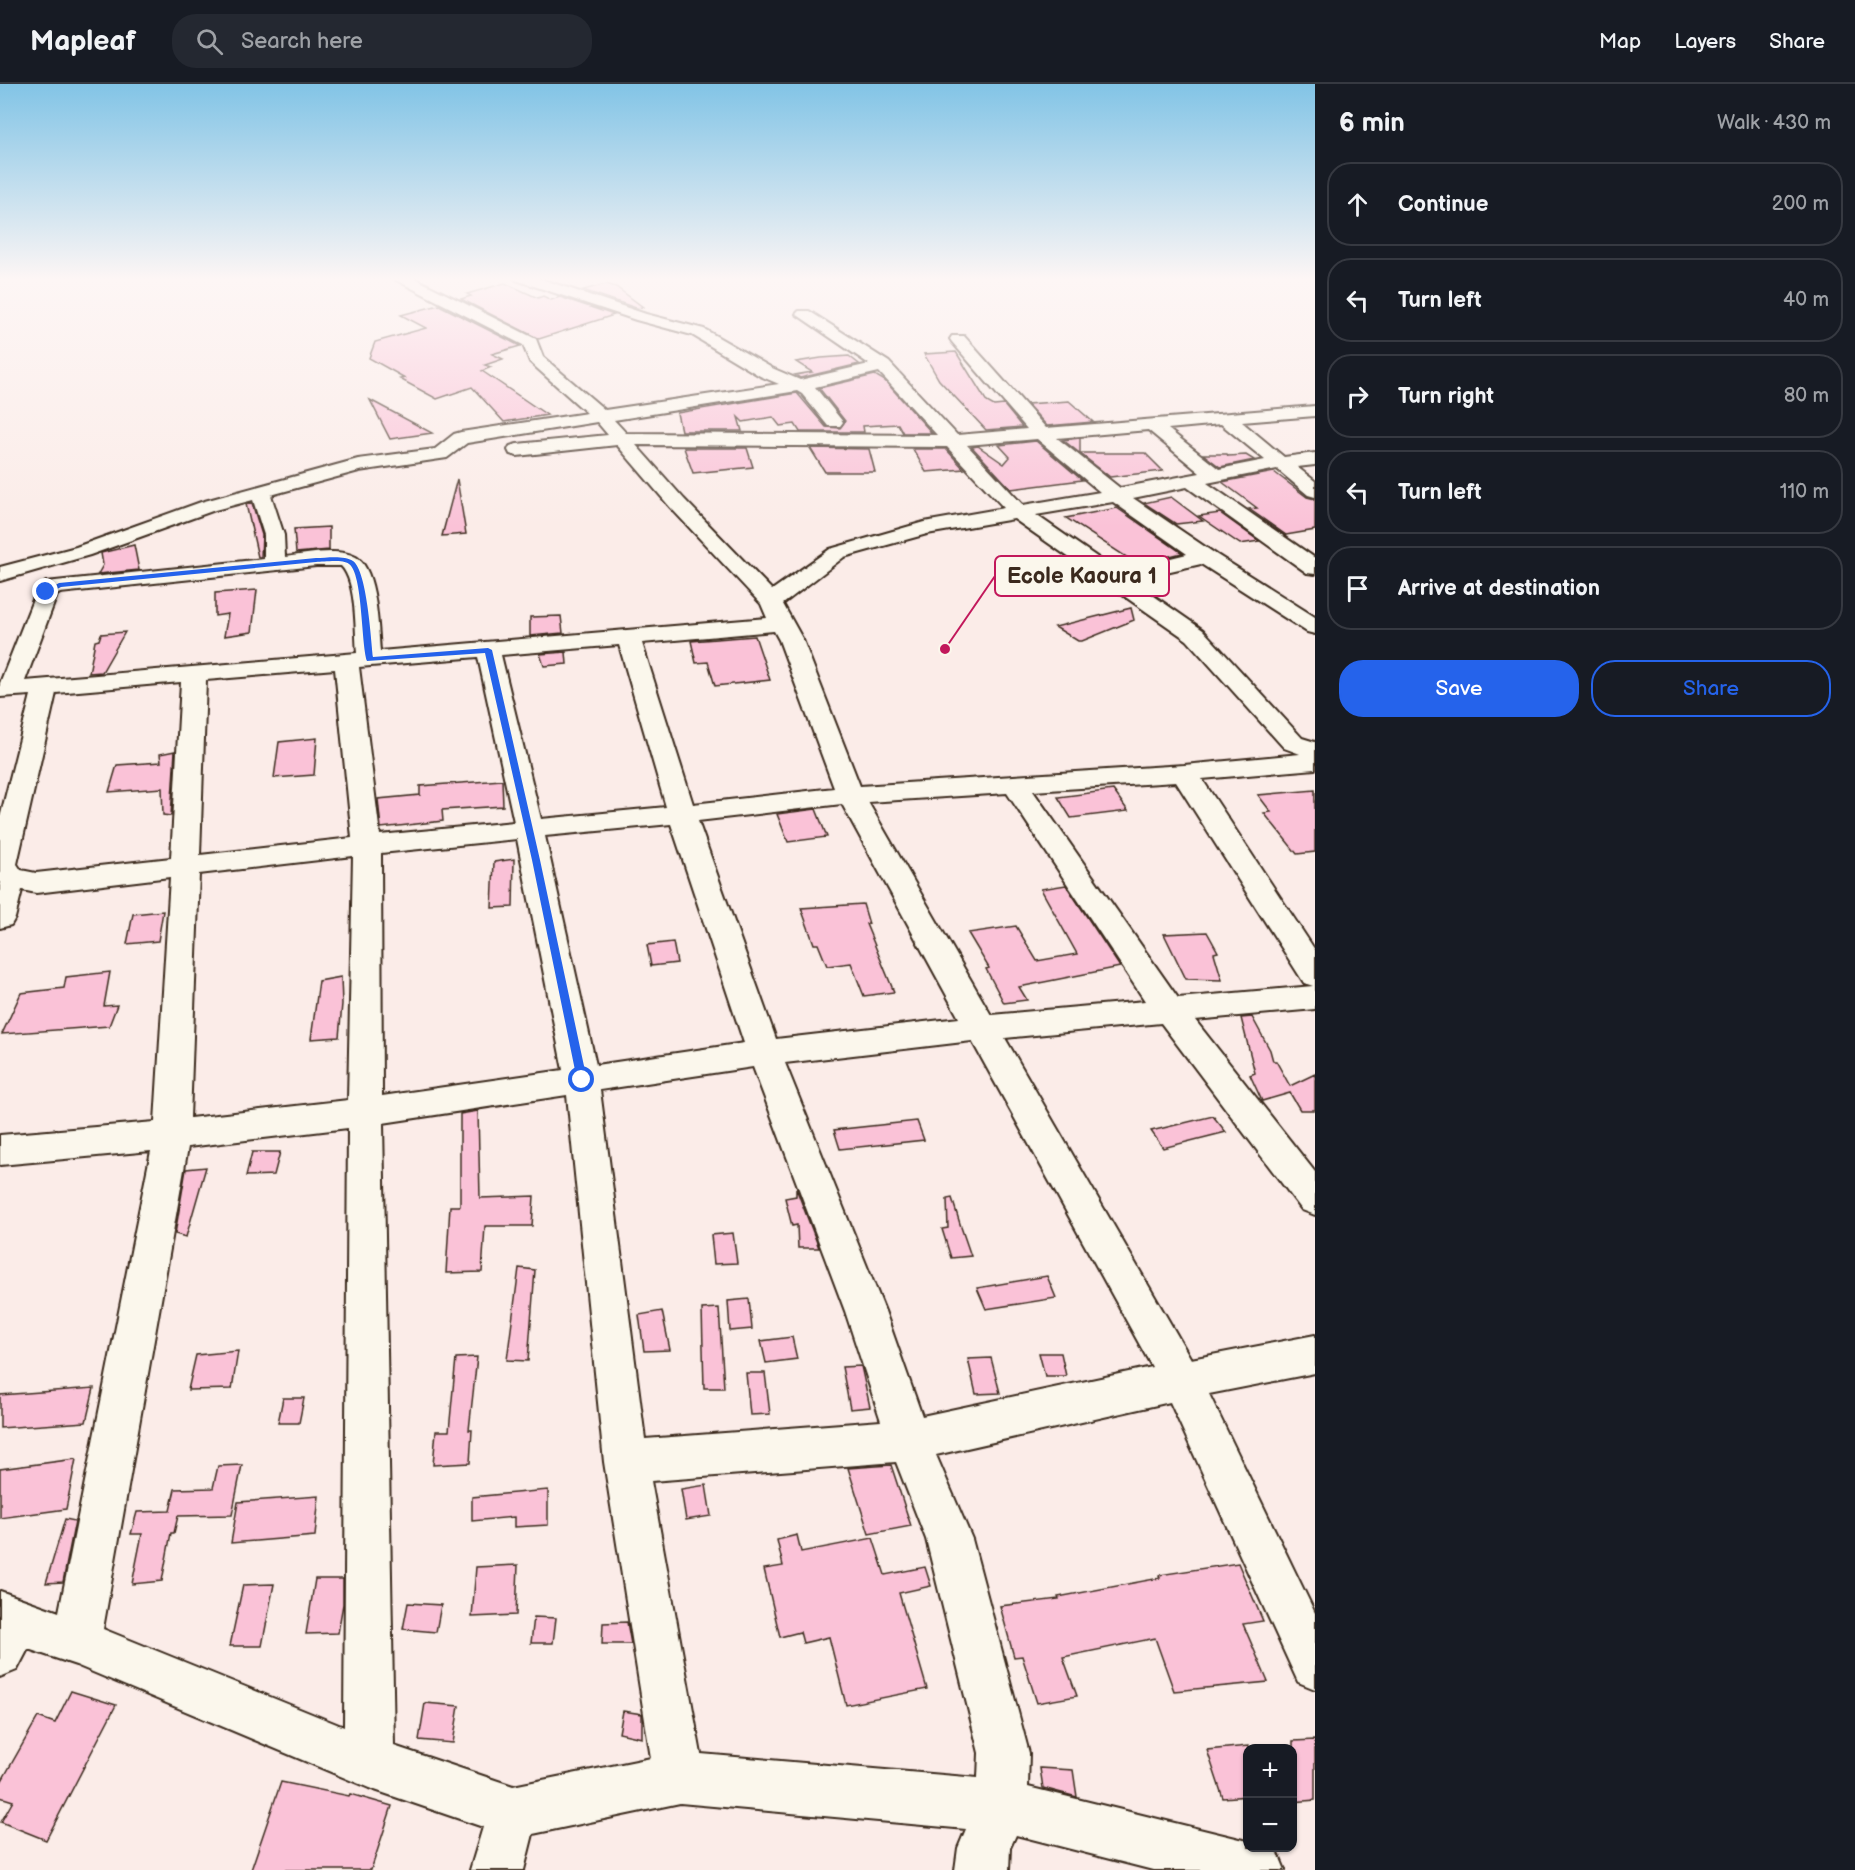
<!DOCTYPE html>
<meta charset="utf-8">
<style>
body{margin:0;font-family:"Balsamiq Sans",sans-serif;background:#242831;color:#f1f3f6}
.controls{position:absolute;right:18px;bottom:18px;display:grid;overflow:hidden;border-radius:12px;box-shadow:0 2px 4px #0004}
.controls button{width:54px;height:54px;display:grid;place-items:center;padding:0;border:0;border-bottom:2px solid #363941;background:#171b24;color:#f1f3f6;font:30px sans-serif}
.stop{position:absolute;width:18px;height:18px;margin:-14px;border:4px solid #2563eb;border-radius:50%;background:#fff}
.stop.end{background:#2563eb;border-color:#fff;box-shadow:0 2px 6px #0008}
.list{margin:0;padding:0;list-style:none}
h2{display:flex;justify-content:space-between;align-items:center;height:78px;margin:0;padding:0 24px;font-size:26px}
h2 small{font-size:20px;font-weight:400;color:#9ea1a6}
.list li{display:grid;grid-template-columns:39px 1fr auto;gap:18px;align-items:center;box-sizing:border-box;height:84px;margin:0 12px 12px;padding:0 12px;border:2px solid #363941;border-radius:24px}
.list b{display:block;font-size:22px;white-space:nowrap}
.list em{font-size:20px;font-style:normal;color:#9ea1a6}
.actions{display:flex;gap:12px;padding:18px 24px}
.actions a{flex:1;padding:14px 0;border:2px solid #2563eb;border-radius:24px;text-align:center;font-size:21px;color:#2563eb}
.actions .main{background:#2563eb;color:#fff}
.icon{flex:none;width:33px;height:33px;fill:none;stroke:currentColor;stroke-width:2;stroke-linecap:round;stroke-linejoin:round}
.map{position:relative;flex:none;width:1315px;height:1786px;overflow:hidden}
header{display:flex;align-items:center;gap:36px;box-sizing:border-box;height:84px;padding:0 30px;background:#171b24;border-bottom:2px solid #363941}
header strong{font-size:28px}
nav{display:flex;gap:33px;margin-inline-start:auto;font-size:21px}
.search{width:420px;height:54px;background:#242831;display:flex;align-items:center;gap:15px;box-sizing:border-box;padding:0 21px;border-radius:24px;color:#9ea1a6;font-size:22px}
main{display:flex}
aside{flex:1;background:#171b24}
.map>svg:first-child{display:block}
</style>
<header>
<strong>Mapleaf</strong>
<div class="search"><svg class="icon" aria-label="search" viewBox="0 0 24 24"><circle cx="10" cy="10" r="6"/><path d="M15 15l6 6"/></svg>Search here</div>
<nav><a>Map</a><a>Layers</a><a>Share</a></nav>
</header>
<main>
<div class="map">
<svg width="1315" height="1786" viewBox="0 0 1315 1786">
<rect width="100%" height="100%" fill="#fbece8"/>
<filter id="ink" filterUnits="userSpaceOnUse"><feTurbulence type="fractalNoise" baseFrequency=".0167" numOctaves="2"/><feDisplacementMap in="SourceGraphic" scale="12" xChannelSelector="R" yChannelSelector="G"/><feConvolveMatrix kernelMatrix="1 2 1 2 8 2 1 2 1" color-interpolation-filters="sRGB"/></filter>
<g filter="url(#ink)">
<path fill="#fac2d7" stroke="#3b2a1e" stroke-width="1.5" d="M505,199L538,214L543,212L551,216L560,213L614,231L539,255L461,215L471,212L467,210Z
M606,200L616,203L643,223L636,224L583,206Z
M439,221L520,262L492,270L503,275L485,281L491,283L482,287L547,331L504,338L472,303L437,315L400,295L405,294L369,274L375,258L426,244L401,231Z
M956,268L987,318L994,322L1004,321L1022,343L986,346L939,296L924,270Z
M849,272L859,280L800,294L795,291L812,288L796,278L821,274Z
M875,291L885,297L932,349H903L898,340L863,342L864,348H800L795,340L780,342L773,333L743,338L738,333L742,347H681L677,329L797,309L826,343L840,344L845,337L819,304Z
M370,316L432,349L390,355Z
M1069,317L1093,338L1047,342L1027,320Z
M1080,354V369H1145L1163,387L1110,393L1063,356Z
M1036,357L1082,396L1011,405L972,363L978,362L1004,380L1010,373L999,361Z
M684,364H747L753,383L693,389Z
M810,364L869,365L875,388H825Z
M913,365H946L964,385L926,388Z
M1203,370H1227L1228,372L1246,371L1254,376L1220,383Z
M1274,388L1307,413L1315,415V446L1286,451L1249,425L1257,424L1222,398Z
M457,395L466,450L442,452Z
M1171,413L1203,437L1176,440L1144,419Z
M252,419L262,451L261,473H258L246,420Z
M1117,424L1182,469L1137,480L1066,434Z
M1220,429L1259,457L1240,460L1199,432Z
M329,443V466L296,469L294,445Z
M134,461L139,486L98,490L103,481L101,469Z
M257,506L252,548L224,552L228,530L215,532V509Z
M1131,524L1134,536L1082,557H1078L1055,543Z
M561,532L563,549L530,552V533Z
M125,548L102,588L89,589L95,557L99,556L101,550Z
M755,552L770,596L715,602L708,578L696,579L691,557Z
M566,568L567,580L544,582L540,570Z
M317,654L314,691L274,694L279,658Z
M175,667L171,732L163,731L162,704L109,708L117,681L161,678L160,670Z
M502,696L503,722L442,726L443,737L381,744L378,715L420,711V702Z
M1113,706L1128,727L1071,734L1058,713Z
M1315,706V768L1297,770L1264,729L1271,728L1258,711Z
M816,725L827,753L788,758L777,730Z
M514,775L513,823L492,824L494,778Z
M1066,801L1120,883L1019,903L1027,916L1004,919L986,885L989,884L968,849L1016,842L1037,877L1077,870L1041,805Z
M863,820L869,840H866L894,908L864,912L851,879L827,882L818,860H814L801,824Z
M163,827L158,857L127,860L133,830Z
M1207,848L1218,868L1214,869L1222,896L1186,895L1164,850Z
M673,858L677,879L651,882L647,861Z
M110,888L104,922L117,921L109,942L2,950L21,909L64,904L66,893Z
M341,893L342,920L339,953L311,955L319,897Z
M1252,933L1270,966L1273,977H1276L1290,1002L1315,990V1026H1300L1290,1009L1262,1017L1250,991L1255,989L1241,934Z
M478,1027L480,1114L534,1112L532,1142H485L482,1188L446,1189L450,1122H460V1030Z
M1213,1032L1226,1048L1163,1064L1151,1047Z
M917,1037L924,1056L840,1065L834,1046Z
M252,1068H280L274,1091L246,1092Z
M206,1083L186,1153L175,1150L186,1085Z
M796,1104L819,1164H798L797,1141L792,1142L785,1114L796,1112Z
M952,1114L961,1143L971,1172L951,1174L942,1145L948,1144L947,1115Z
M733,1149L737,1179L714,1180L711,1151Z
M519,1184L535,1186L528,1277L507,1276Z
M1047,1192L1056,1214L986,1225L977,1204Z
M749,1215L752,1245L730,1247L728,1217Z
M719,1224L724,1304H704L702,1225Z
M662,1227L670,1266L644,1267L639,1231Z
M792,1253L797,1275L766,1279L761,1257Z
M238,1267L232,1305L188,1306L196,1271Z
M1039,1269H1061L1066,1292H1045Z
M477,1273L469,1346H472L470,1379L433,1381L436,1347H449L456,1274Z
M991,1274L1000,1309L976,1310L968,1275Z
M861,1282L870,1323L850,1325L842,1283Z
M746,1289H765L770,1330L750,1331Z
M94,1304L86,1338L0,1344V1311Z
M283,1314H304L299,1339H278Z
M76,1375L66,1425L0,1434V1385Z
M242,1381L232,1431L178,1432L174,1449H171L162,1497L132,1500L142,1450H131L137,1428L170,1427L175,1405L213,1404L218,1382Z
M891,1381L911,1442L869,1450L848,1384Z
M706,1401L711,1432L686,1436L681,1405Z
M548,1406V1441L514,1443V1433L472,1437V1413Z
M319,1412L315,1452L231,1459L238,1418Z
M65,1435L75,1437L63,1498L46,1499Z
M797,1451L801,1468L873,1454L885,1491L925,1483L931,1502L899,1509L927,1605L846,1621L829,1553L803,1559L800,1548L780,1553L764,1485L783,1482L777,1456Z
M1238,1479L1263,1537L1243,1540L1268,1598L1174,1607L1155,1554L1063,1573L1077,1612L1037,1619L1022,1572L1014,1573L1000,1522L1059,1515L1058,1513L1160,1494L1159,1491Z
M518,1481L516,1531L472,1533L476,1483Z
M315,1495H343V1520L338,1549L306,1550Z
M274,1500L262,1562H230L243,1501Z
M408,1519L441,1521L436,1548L403,1545Z
M534,1533L556,1534L553,1559H531Z
M627,1538L631,1560H602L603,1539Z
M71,1607L116,1621L46,1756L1,1738L13,1717L0,1713V1700L38,1633L55,1639Z
M425,1619L459,1622L453,1659L419,1656Z
M623,1627L642,1630V1654L619,1649Z
M1315,1656V1716L1293,1718V1657Z
M1248,1662V1712L1223,1714L1207,1666Z
M1040,1684L1073,1686L1077,1713L1043,1704Z
M281,1698L349,1712L350,1710L392,1722L371,1786H251Z"/>
<g fill="none" stroke-linecap="round" stroke-linejoin="round">
<defs>
<path id="minor" d="M394,193H412L536,255L543,273L605,326L779,300L760,292L692,251L636,236L516,196L514,193H535L646,230L704,245L772,284L800,296L869,280L796,230L799,227H809L889,278L957,351L1027,345L952,258L950,255L952,252H964L1046,344L1315,322V332L1242,338L1284,373L1315,369V381L1297,383L1315,397V413L1308,411L1277,385L1207,399L1315,474V490L1307,489L1187,403L1133,414L1217,471L1315,533V550L1307,548L1201,480L1131,496L1203,546L1302,654L1315,658V685L1202,695L1315,866V925L1195,936L1315,1088V1131L1302,1126L1161,939L1005,954L1191,1275L1315,1251V1289L1209,1310L1315,1529V1605L1298,1598L1170,1318L936,1371L972,1455L1029,1669L1028,1703L1248,1757V1764H1268L1277,1767L1285,1786H1153L1016,1751L1010,1764L1009,1786H955L958,1764L966,1745L680,1719L533,1750L524,1786H470L483,1743L369,1704L76,1581L28,1565L17,1586L0,1593V1507L59,1528L151,1067L0,1081V1051L155,1038L170,793L36,809L22,806L15,834L11,841L0,844V734L31,611L0,613V599L36,508L46,498L264,475V451L253,416L215,426L90,471L0,497V483L76,463L201,418L358,375L435,365L454,350L461,348L587,329L530,278L523,261L396,196ZM879,288L937,351L626,349L614,336L797,307L802,310L828,342H840L843,338L815,303ZM597,338L608,351L517,360L510,362L508,366L510,370L517,372L617,361L670,423L761,520L767,534L380,567C378,544 377,485 356,473C337,463 305,471 285,473L284,451L271,411L359,387L447,374L467,359ZM1221,340L1265,376L1219,385L1168,345ZM1148,346L1200,389L1120,404L1057,354ZM1037,355L1100,408L1023,421L967,361ZM636,361L947,363L1004,424L924,438L830,465L772,506L684,415ZM1113,418L1187,470L1117,487L1036,431ZM1014,435L1187,556L1284,664L1300,670L1184,681L860,702L803,556L783,520L844,473L927,450ZM316,482H341C357,498 355,547 357,569L25,597L57,511L60,509ZM774,547L779,556L834,704L693,720L642,559ZM619,561L666,723L541,735L501,571ZM478,573L514,738L380,751L359,583ZM335,585L352,754L200,771L206,596ZM181,598L171,774L36,789L21,786L17,780L56,609ZM1176,698L1304,899L1313,902L1178,914L1033,707ZM1007,709L1145,917L991,931L868,718ZM842,720L959,934L776,955L698,737ZM671,740L744,959L596,981L545,752ZM517,755L563,986L382,1012L381,769ZM353,772L348,1016L190,1034L199,790ZM972,957L1152,1283L922,1332L885,1227L785,979ZM753,983L845,1227L881,1337L645,1355L600,1006ZM567,1011L604,1378L651,1674L513,1702L394,1662L383,1039ZM348,1044L344,1643L103,1545L188,1063ZM896,1378L926,1455L979,1669L978,1694L701,1670L651,1397Z"/>
</defs>
<use href="#minor" stroke="#3b2a1e" stroke-width="4"/>
<use href="#minor" fill="#fbf7ec" fill-rule="evenodd"/>
</g>
</g>
<linearGradient id="sky" x2="0" y2="1"><stop stop-color="#82c4e6"/><stop offset="0.44" stop-color="#fdf6f5"/><stop offset="1" stop-color="#fdf6f5" stop-opacity="0"/></linearGradient>
<rect width="1315" height="443" fill="url(#sky)"/>
<path fill="#2563eb" d="M316,474C326,474 344,471 353,477C367,487 371,555 373,573L488,564L492,566L540,776L587,996L586,999H578L577,996L532,776L485,569L367,577C361,559 363,490 349,480C342,475 324,478 316,478L61,503L49,509L43,508L59,499Z"/>
<path fill="none" stroke="#c2185b" stroke-width="2" d="M945 565L995 492"/>
<circle fill="#c2185b" stroke="#fbf7ec" stroke-width="2" cx="945" cy="565" r="6"/>
<rect fill="#fbf7ec" stroke="#c2185b" stroke-width="2" x="995" y="472" width="174" height="40" rx="6"/>
<g font-size="22" text-anchor="middle" font-weight="bold" fill="#3b2a1e">
<text x="1082" y="499">Ecole Kaoura 1</text>
</g>
</svg>
<div class="controls">
<button>+</button>
<button>−</button>
</div>
<div class="stop" style="left:582px;top:996px"></div>
<div class="stop end" style="left:46px;top:508px"></div>
</div>
<aside>
<h2>6 min<small>Walk · 430 m</small></h2>
<ul class="list">
<li><svg class="icon" aria-label="ahead" viewBox="0 0 24 24"><path d="M12 20V5M6 11l6-6 6 6"/></svg><div><b>Continue</b></div><em>200 m</em></li>
<li><svg class="icon" aria-label="left" viewBox="0 0 24 24"><path d="M17 20v-9H6M10 6l-5 5 5 5"/></svg><div><b>Turn left</b></div><em>40 m</em></li>
<li><svg class="icon" aria-label="right" viewBox="0 0 24 24"><path d="M7 20v-9h11M14 6l5 5-5 5"/></svg><div><b>Turn right</b></div><em>80 m</em></li>
<li><svg class="icon" aria-label="left" viewBox="0 0 24 24"><path d="M17 20v-9H6M10 6l-5 5 5 5"/></svg><div><b>Turn left</b></div><em>110 m</em></li>
<li><svg class="icon" aria-label="arrive" viewBox="0 0 24 24"><path d="M6 21V4h12l-3 4 3 4H6"/></svg><div><b>Arrive at destination</b></div></li>
</ul>
<div class="actions"><a class="main">Save</a><a>Share</a></div>
</aside>
</main>
